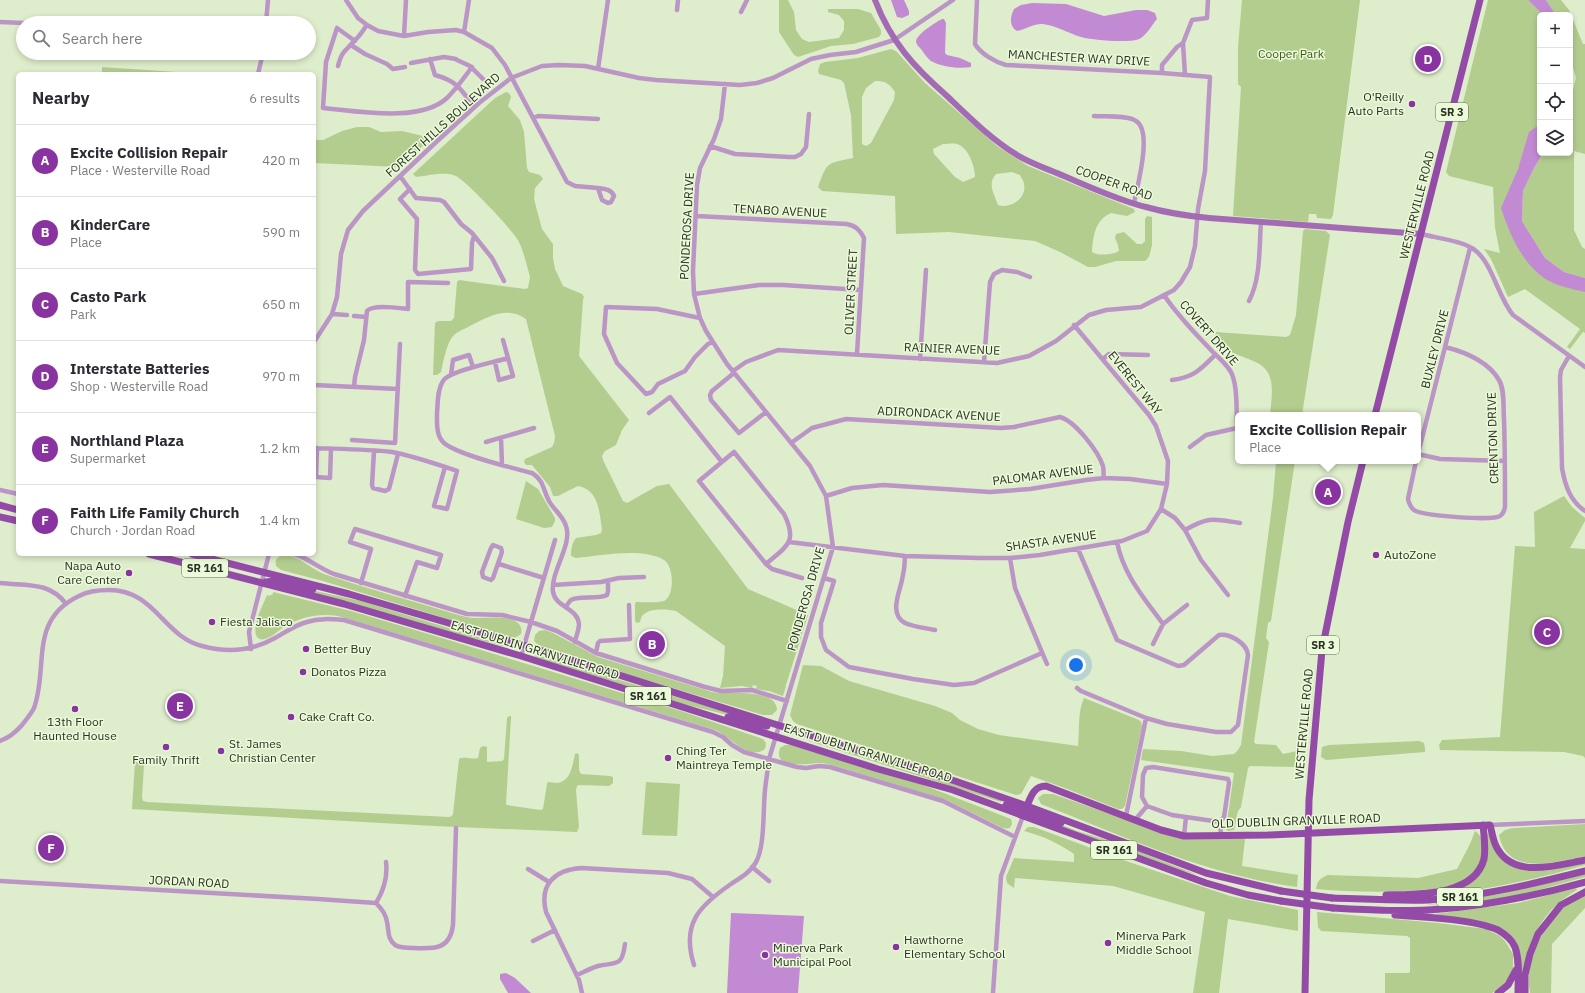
<!DOCTYPE html>
<meta charset="utf-8">
<style>
body{margin:0;font-family:"IBM Plex Sans",sans-serif;background:#f7f7f7;color:#2b2b33}
.controls{position:absolute;right:12px;top:12px;display:grid;overflow:hidden;border-radius:6px;box-shadow:0 2px 6px #0003}
.controls button{width:36px;height:36px;display:grid;place-items:center;padding:0;border:0;border-bottom:1px solid #e1e1e2;background:#fff;color:#2b2b33;font:20px sans-serif}
.you{position:absolute;left:1076px;top:665px;width:14px;height:14px;margin:-10px;border:3px solid #fff;border-radius:50%;background:#1a73e8;box-shadow:0 0 0 6px #1a73e833}
.badge{display:grid;place-items:center;width:26px;height:26px;border-radius:50%;background:#8933a1;color:#fff;font-size:13px;font-weight:700}
.pin{position:absolute;translate:-50% -50%;border:2px solid #fff;box-shadow:0 1px 4px #0006}
.popup{position:absolute;left:1235px;top:412px;width:186px;height:52px;box-sizing:border-box;display:grid;place-content:center;border-radius:6px;background:#fff;filter:drop-shadow(0 1px 3px #0005);font-size:13px;white-space:nowrap;color:#7c7c81}
.popup b{font-size:15px;color:#2b2b33}
.popup::after{content:'';position:absolute;left:50%;top:100%;margin-left:-8px;border:8px solid transparent;border-top-color:#fff}
.list{margin:0;padding:0;list-style:none}
h2{display:flex;justify-content:space-between;align-items:center;height:52px;margin:0;padding:0 16px;font-size:17px}
h2 small{font-size:13px;font-weight:400;color:#7c7c81}
.list li{display:grid;grid-template-columns:26px 1fr auto;gap:12px;align-items:center;box-sizing:border-box;height:72px;padding:0 16px;border-top:1px solid #e1e1e2}
.list b{display:block;font-size:15px;white-space:nowrap}
.list p{margin:0;font-size:13px;white-space:nowrap;color:#7c7c81}
.list em{font-size:13px;font-style:normal;color:#7c7c81}
.icon{flex:none;width:22px;height:22px;fill:none;stroke:currentColor;stroke-width:2;stroke-linecap:round;stroke-linejoin:round}
.map{position:relative;flex:none;width:1585px;height:993px;overflow:hidden}
.search{position:absolute;background:#fff;box-shadow:0 2px 6px #0003;left:16px;top:16px;width:300px;height:44px;display:flex;align-items:center;gap:10px;box-sizing:border-box;padding:0 14px;border-radius:22px;color:#7c7c81;font-size:15px}
.panel{position:absolute;background:#fff;box-shadow:0 2px 6px #0003;left:16px;top:72px;width:300px;height:484px;border-radius:6px}
.map>svg:first-child{display:block}
</style>
<div class="map">
<svg width="1585" height="993" viewBox="0 0 1585 993">
<rect width="100%" height="100%" fill="#deedcb"/>
<path fill="#b3cd8f" fill-rule="evenodd" d="M779,0H788L794,12L796,30L802,39L809,42L839,38L844,30V21L839,15L828,12V9H858L871,13L881,30V34L879,37L853,44L831,46L798,57L794,55L779,32Z
M1242,0H1360L1333,215L1331,219L1317,218L1316,214H1309L1308,222L1233,216L1241,87L1238,84V47Z
M1488,0H1528L1543,15H1540V124L1534,129L1518,169L1522,243L1569,278L1585,281V333L1583,332L1570,349L1567,347L1580,329L1525,289L1508,297L1491,259L1484,249L1500,253L1495,228L1493,187L1449,176L1446,172Z
M1546,0H1561L1569,10L1583,44H1585V154L1574,151V230L1582,247L1585,249V278L1564,272L1545,258L1522,221L1523,191L1533,170L1543,153H1570V102L1576,78L1570,56V15H1556Z
M891,49L896,51L925,83L997,146L1028,166L1134,209L1135,212L1127,216L1111,213C1095,220 1093,236 1092,252C1098,256 1113,255 1119,251L1118,245L1115,238L1116,234L1124,232L1137,244H1142L1145,241V219L1147,216L1152,217V245L1149,257L1145,261H1116L1095,267H1088L1060,252L1035,241L949,232L896,234L895,196L822,191L818,187C828,160 827,164 853,158L851,115L844,83L841,80L819,74L818,71L820,64L825,62L858,58ZM875,81C885,81 889,83 895,92L894,100L871,143L866,146L862,144V97L866,88ZM943,144C947,144 953,143 957,144C968,147 975,166 975,177L963,182L955,177L934,154L933,149ZM1012,172L1020,175C1021,178 1024,181 1024,184C1027,199 1010,209 998,205C994,193 987,184 996,174Z
M102,67L191,73L202,74H102Z
M506,92L509,93L511,97L508,106L520,120L524,132L527,168L529,172L540,175L543,179L535,188L534,199L542,229L553,244V258L555,269L563,286L582,294L584,297L583,300L579,356L629,420L622,430L616,445L605,451L602,456L603,460L623,501L627,503L657,486L669,484L748,589L808,615L786,685L785,684L786,686L783,696L769,691L756,689L757,686L753,685L752,688L742,686L720,688L723,676L725,646L676,611C668,609 650,608 644,614C641,616 641,619 640,622L637,623L635,621V604L636,602C643,602 658,603 664,601C675,596 674,566 664,560C641,547 601,556 576,558L571,556C571,550 572,543 576,538L596,535L601,533L602,529C599,511 599,490 578,486L558,496H553L550,487L532,465H526L524,462L525,459L552,447L554,443L555,436L526,319C507,305 487,317 468,327C462,330 454,333 451,339C446,347 443,363 441,372L437,375H433L435,323L438,321H451L454,318L457,282L459,280L525,289L528,288L530,277C527,266 524,253 519,242C514,231 466,181 456,176C445,171 427,176 416,177L413,174L495,98Z
M357,127H369L381,132L402,131L423,136L426,143L399,167L314,163V140H323L342,131Z
M1305,229L1326,231L1330,235L1302,415H1270C1271,404 1273,392 1271,381C1267,358 1240,360 1225,348C1222,344 1219,339 1215,336L1216,332L1286,337L1290,335L1296,315L1303,231Z
M1276,461H1295L1271,621L1268,623L1266,638L1269,642L1254,742L1256,744L1276,745L1283,754L1297,751V765L1294,767L1250,766L1248,768L1241,807C1235,813 1237,822 1234,830L1228,831L1226,829L1234,773L1141,760L1143,749L1181,751L1212,756L1234,754L1238,750L1241,745L1273,498Z
M526,481L538,489L555,518V521L552,527L544,528L516,519Z
M1564,496L1572,507L1585,518V521L1570,548L1585,549V758L1583,756L1564,752L1440,750L1439,745L1442,740L1500,737L1515,546L1535,547L1534,512Z
M283,555C300,555 311,570 327,575C369,589 413,601 455,614C462,616 469,618 476,618C487,618 526,613 521,634L515,638H510L323,581L281,570L276,566C275,559 277,557 283,555Z
M288,585L361,601L510,647L511,648L423,625Z
M273,592L351,611L432,635L681,711L763,739L766,743L765,749C748,761 730,736 715,730L338,616C319,613 300,617 284,627C278,631 272,637 265,639C261,640 259,639 257,637C251,626 263,606 267,595L269,596L273,594Z
M545,630L553,633L598,657L712,692C726,695 777,687 777,710L772,715H763L633,676L587,660L538,645L534,641L535,635L539,631Z
M536,655L753,720V721L683,704L535,657Z
M803,665L821,666L849,681L935,706L952,713L960,720L978,729L999,735L1078,746C1080,729 1077,714 1084,698L1139,720L1141,722L1142,726L1125,806L1122,809H1118L1062,787L1031,776L1021,794L1016,795L797,724L793,721L790,715Z
M509,716H511V718L506,804L507,805L540,810L543,809L547,784L548,782C552,782 558,784 561,782C571,779 573,763 575,754L577,753L579,755V770L581,774L610,776L613,777V783L609,786L579,785L577,786L576,790L579,827L577,832L434,826L132,809L135,762H143L144,765L142,797L143,801L147,802L449,817L452,816L453,814L459,759C465,756 472,760 478,758L480,748L483,746L487,747V762L502,761L504,759L507,718Z
M803,739L882,760L1002,800L1001,802Z
M1419,741L1424,743L1425,749V752L1326,760L1321,757L1322,747L1329,745Z
M785,745H791L923,785L1011,819L1012,823C1011,829 1008,829 1003,828L946,800L832,765C828,764 824,763 820,763C809,763 772,771 780,748Z
M646,782L680,784L677,836L642,835Z
M1043,794H1053L1161,832L1243,837L1245,839L1242,866L1298,875L1297,887C1207,875 1125,837 1041,804L1038,798Z
M1047,819L1077,831L1120,844L1198,875L1166,866L1047,822Z
M1585,824V856C1556,862 1507,877 1499,835L1505,830L1513,828Z
M1028,827H1034L1129,862L1230,896L1298,910V931L1228,919L1219,993H1193L1205,912L1113,886L1015,878L1014,888L1007,883L1006,877L1014,858L1074,862V854C1058,843 1043,836 1024,831Z
M1475,831C1483,836 1483,845 1482,853C1481,867 1471,877 1459,883C1447,888 1432,889 1420,890C1385,893 1351,892 1316,889C1317,880 1321,878 1328,875L1418,878L1457,869L1470,844Z
M1487,833L1489,834L1512,865L1585,862V865C1540,878 1497,888 1450,893V891L1479,875Z
M1585,873V877L1528,893L1484,901L1426,905L1506,893Z
M1576,888L1577,890C1542,910 1529,939 1522,977L1520,963L1510,936L1435,914L1518,903Z
M1585,893V908L1552,944L1551,993H1530C1525,964 1536,940 1554,918C1557,914 1560,909 1564,906C1570,901 1578,897 1585,893Z
M1317,912L1438,923L1486,929L1500,936L1505,941L1513,954V968L1507,982L1492,993H1385V973H1408L1410,972V938L1407,936L1321,931L1318,927Z"/>
<path fill="#c38ad4" d="M891,0H904L909,11V15L902,18L897,17Z
M1528,0H1546L1556,15H1543Z
M1032,3L1066,4L1104,16L1136,10H1147L1155,13L1157,19C1152,25 1148,33 1141,38C1133,44 1091,40 1081,37C1068,33 1057,26 1043,24C1035,23 1026,29 1017,31C1009,26 1010,17 1014,9L1021,5Z
M942,19H944L946,23L945,53L947,55L960,58L971,63V67C959,69 941,67 931,61C927,58 924,53 921,49C919,47 916,44 916,41C917,34 936,22 942,19Z
M1540,124V153H1543L1533,170L1523,191L1522,221L1545,258L1564,272L1585,278V292C1572,289 1556,286 1544,278C1521,261 1510,235 1501,208L1518,169L1529,132Z
M731,913L804,916L798,993H727Z
M506,973L515,978L531,993H508L500,979V974Z"/>
<g fill="none" stroke-linecap="round" stroke-linejoin="round">
<path stroke="#bb95c6" stroke-width="4.5" d="M346,0L358,18L367,25L378,31L404,36L428,32L456,30L464,32L492,48L505,65L567,182L575,186L598,188L602,200L608,203L611,202L614,196C611,189 605,189 598,188
M677,10L678,0
M741,12L747,0
M0,22L24,23
M266,23L268,0
M464,32L469,0
M404,36L406,0
M355,41L337,28L326,62L323,108C357,111 420,123 447,98C456,89 464,78 472,67
M351,45L365,54L387,64L393,69L405,67
M430,59L435,75C457,81 461,89 474,107
M457,60L470,66L483,79
M411,63L444,57L456,59
M338,66C342,50 346,51 355,40C360,36 363,30 367,25
M598,69L608,0
M1162,73V65L1177,47L1183,43
M258,74L263,53
M1185,75L1183,43L1192,20L1207,18L1208,0
M1094,116C1105,117 1127,115 1136,121C1153,131 1137,187 1134,203
M533,118L538,116L598,119
M710,146L735,154L789,157H795L801,154L806,147L809,114
M400,176L416,198L440,200L444,202L461,224L472,233L492,258L504,281
M410,189L400,199L417,219L415,270L418,274L471,269L472,243L474,236
M696,216L847,224C856,226 860,230 864,238L857,354
M1421,234C1436,238 1465,241 1476,251C1493,265 1498,297 1513,315L1585,367
M694,294L759,285H783L861,290
M1164,295C1177,315 1193,331 1210,349C1217,357 1230,366 1233,377C1239,395 1235,416 1238,435
M1249,301C1261,278 1259,248 1261,222
M332,314L347,315
M354,316L366,317
M700,318L657,309L606,307L604,334L617,363L646,394L652,392L658,384L685,371L695,357L708,344L713,342
M314,342L332,314L337,297L341,254L348,230L363,211L434,144L479,103L511,78L542,66L559,65L585,66L639,78L656,80L740,85L757,83L773,78L811,59L830,55L856,52L894,40L953,0
M1569,356L1561,370L1560,377L1562,468C1565,485 1570,501 1585,511
M508,358C496,362 448,371 443,381C437,390 438,403 437,413C437,422 436,435 443,442C454,454 513,468 532,473C544,480 543,490 549,501C554,510 563,516 566,526C573,544 550,573 553,592C556,608 577,607 579,624C579,630 576,636 575,642
M920,359L926,270
M1103,359L1109,354L1148,355
M495,362L499,380L513,376L503,340
M984,362L990,282L994,274L1002,270L1017,272L1030,277
M733,371L746,362L778,350L997,363L1029,356L1056,341L1089,315L1106,310L1141,307L1174,290L1181,282L1190,267L1195,246L1198,209L1205,171L1210,77L1162,73L1006,65C995,62 981,54 975,44L977,0
M734,373L712,391L710,395L711,400L739,433L766,412
M451,375L453,360L469,355L473,367
M1172,380C1194,377 1200,370 1215,355
M314,385L398,389
M354,387L355,377L364,340L367,311C373,304 398,308 408,309V282L448,283
M649,413L670,397L722,462
M501,438L502,465
M352,440L395,443L400,344
M486,442L534,428
M791,443L812,428L846,419L1001,428L1014,427L1060,417C1075,421 1098,451 1103,466C1104,469 1103,474 1104,478
M1190,447L1206,435L1237,428
M314,448C340,449 366,449 392,452C414,456 436,464 457,471L447,509L434,506L445,467
M317,448L316,477L330,478L331,449
M374,451L372,485L373,488L385,491L389,489L398,454
M1418,454L1470,248
M1418,454L1440,459L1505,461
M1251,461L1253,462
M1416,461L1408,499C1409,503 1410,507 1414,510C1422,516 1493,521 1500,516C1504,513 1505,509 1505,505C1505,476 1505,448 1504,419C1503,407 1505,390 1499,380C1488,361 1465,352 1445,347
M0,490L18,494
M826,496L852,488L883,485L990,492L1030,489L1086,480L1104,478L1130,479L1167,484
M1161,509L1175,518L1185,530L1201,560L1228,595
M1185,530C1210,516 1213,519 1240,523
M789,542L905,556L980,558H1010L1040,555L1122,541L1147,531L1161,509L1167,484L1168,461L1156,426L1149,415L1074,325
M1117,542C1123,574 1144,598 1163,624
M493,545L501,548L502,552L493,578L491,580L483,577L482,572L491,548Z
M294,554C308,558 320,569 334,574L467,614L502,615L531,622L557,631L596,653L705,687L721,691L752,690L787,701
M905,556C905,564 904,572 902,580C899,594 889,614 905,623C914,627 926,628 935,630
M1010,558L1015,588L1047,664
M499,564L544,578
M766,564C787,546 798,542 784,514L734,452L699,481L766,564L772,569L802,578
M824,578L834,581L821,623V637L826,650L849,667L913,679L954,685L974,683L1042,653
M0,583C24,586 50,581 66,604
M361,583L371,549L350,542L355,529L441,555L437,568L417,562L405,596
M553,585L601,582L619,578L644,577
M566,607C567,605 568,603 570,601C575,595 598,600 607,595L608,591V581
M1153,644L1163,624L1187,605
M251,649L249,632L269,554
M596,653L598,643L600,641L630,639L629,605
M521,656L555,540
M1077,688L1081,691L1146,718L1167,724L1216,732H1231L1238,725L1248,655C1247,643 1229,633 1219,635L1184,665L1178,666L1117,640L1078,549
M0,741C8,738 16,732 22,725C26,720 31,714 34,708C49,667 28,620 79,596C88,591 99,590 109,590C155,590 163,636 202,646C227,653 252,651 275,638C286,632 295,625 307,622C319,618 331,619 344,620L713,732L723,737L732,745L744,752L797,767L806,768L819,766L830,767L943,801L1015,837
M1126,816L1146,718
M1135,820L1147,806
M1220,822L1172,815L1147,806L1142,797L1143,775L1146,768L1153,767L1228,779L1229,783L1224,817L1220,822L1221,835
M1490,825L1585,821
M1184,836L1186,817
M752,867L769,881
M528,869L549,882
M0,881L318,899L376,903
M376,903C382,909 386,914 387,922C389,930 387,939 395,945C400,948 408,948 413,948C434,949 450,950 453,925L456,828
M376,903C384,890 388,878 386,862
M533,941L555,930
M694,965C681,924 699,906 731,884C740,878 751,872 756,862C765,847 763,808 765,790C766,780 768,769 769,759L833,547L826,496L810,466L727,364L706,331L700,318L694,294L693,271L697,185L700,168L714,139L721,119L725,84
M577,975C584,972 591,968 598,966C617,962 622,967 625,944
M582,993L579,980L546,912C539,884 555,870 581,868L668,873L692,879L713,897
M993,993L1001,876L1023,816"/>
<path stroke="#a46bb5" stroke-width="6" d="M875,0C891,42 914,67 947,96C969,117 991,139 1017,155C1032,164 1048,169 1064,176C1090,187 1118,200 1146,207C1167,213 1188,216 1209,218L1421,234"/>
<path stroke="#934ba7" stroke-width="7" d="M1375,415L1480,0
M0,505L18,510
M0,517L18,521
M149,554L344,604L521,656L878,769L953,790L1206,883L1248,895L1281,901
M192,554L349,594L524,645L955,781L1027,806L1206,873L1281,891
M266,582L275,581L313,589
M728,717L767,726
M1006,805L1022,809L1027,806
M1027,806C1031,796 1034,786 1046,786L1161,830L1184,836L1268,835L1490,825C1492,832 1493,840 1496,846C1512,880 1557,865 1585,860
M1023,816L1024,813H1030L1061,823
M1386,895C1416,894 1474,897 1484,859C1486,848 1484,836 1483,825
M1332,898C1364,899 1397,901 1429,900C1483,896 1533,884 1585,871
M1333,908C1369,910 1405,912 1441,909C1490,905 1538,895 1585,882
M1395,915C1424,917 1473,919 1498,930C1505,934 1512,940 1515,947C1520,961 1518,978 1518,993
M1305,993L1309,800L1322,650L1348,522L1363,461
M1498,993L1508,985L1516,970
M1525,993V975L1530,954L1538,934L1561,905L1585,892"/>
<path stroke="#934ba7" stroke-width="7" d="M1281,891L1332,898
M1281,901L1333,908"/>
</g>
<g fill="#8933a1" stroke="#ebfad8" stroke-width="1.5">
<circle cx="1412" cy="104" r="4"/>
<circle cx="1376" cy="555" r="4"/>
<circle cx="129" cy="573" r="4"/>
<circle cx="212" cy="622" r="4"/>
<circle cx="306" cy="649" r="4"/>
<circle cx="303" cy="672" r="4"/>
<circle cx="75" cy="709" r="4"/>
<circle cx="291" cy="717" r="4"/>
<circle cx="166" cy="747" r="4"/>
<circle cx="221" cy="751" r="4"/>
<circle cx="668" cy="758" r="4"/>
<circle cx="1108" cy="943" r="4"/>
<circle cx="896" cy="947" r="4"/>
<circle cx="765" cy="955" r="4"/>
</g>
<g text-anchor="middle" stroke-width="3" stroke-linejoin="round" paint-order="stroke">
<g fill="#ebfad8" stroke="#656d5a" stroke-width="1">
<rect x="1436" y="103" width="32" height="18" rx="3"/>
<rect x="182" y="559" width="46" height="18" rx="3"/>
<rect x="1307" y="636" width="32" height="18" rx="3"/>
<rect x="625" y="687" width="46" height="18" rx="3"/>
<rect x="1091" y="841" width="46" height="18" rx="3"/>
<rect x="1437" y="888" width="46" height="18" rx="3"/>
</g>
<g font-size="11" font-weight="bold" fill="#2b3024">
<text x="1452" y="116">SR 3</text>
<text x="205" y="572">SR 161</text>
<text x="1323" y="649">SR 3</text>
<text x="648" y="700">SR 161</text>
<text x="1114" y="854">SR 161</text>
<text x="1460" y="901">SR 161</text>
</g>
<g font-size="12" fill="#42591b" stroke="#ebfad8">
<text x="1291" y="58">Cooper Park</text>
</g>
<g font-size="12" fill="#2b3024" stroke="#ebfad8">
<text transform="translate(1079 58) rotate(3)" y="4">MANCHESTER WAY DRIVE</text>
<text transform="translate(443 125) rotate(-42)" y="4">FOREST HILLS BOULEVARD</text>
<text transform="translate(1114 183) rotate(20)" y="4">COOPER ROAD</text>
<text transform="translate(1417 205) rotate(-76)" y="4">WESTERVILLE ROAD</text>
<text transform="translate(780 211) rotate(3)" y="4">TENABO AVENUE</text>
<text transform="translate(687 226) rotate(-87)" y="4">PONDEROSA DRIVE</text>
<text transform="translate(851 292) rotate(-87)" y="4">OLIVER STREET</text>
<text transform="translate(1209 333) rotate(49)" y="4">COVERT DRIVE</text>
<text transform="translate(952 349) rotate(2)" y="4">RAINIER AVENUE</text>
<text transform="translate(1435 349) rotate(-76)" y="4">BUXLEY DRIVE</text>
<text transform="translate(1135 383) rotate(51)" y="4">EVEREST WAY</text>
<text transform="translate(939 414) rotate(3)" y="4">ADIRONDACK AVENUE</text>
<text transform="translate(1493 438) rotate(-92)" y="4">CRENTON DRIVE</text>
<text transform="translate(1043 475) rotate(-7)" y="4">PALOMAR AVENUE</text>
<text transform="translate(1051 541) rotate(-8)" y="4">SHASTA AVENUE</text>
<text transform="translate(806 599) rotate(-74)" y="4">PONDEROSA DRIVE</text>
<text transform="translate(535 650) rotate(17)" y="4">EAST DUBLIN GRANVILLE ROAD</text>
<text transform="translate(1304 724) rotate(-85)" y="4">WESTERVILLE ROAD</text>
<text transform="translate(868 753) rotate(17)" y="4">EAST DUBLIN GRANVILLE ROAD</text>
<text transform="translate(1296 821) rotate(-2)" y="4">OLD DUBLIN GRANVILLE ROAD</text>
<text transform="translate(189 882) rotate(3)" y="4">JORDAN ROAD</text>
</g>
<g font-size="12" fill="#2b3024" stroke="#ebfad8" text-anchor="start">
<text x="1404" y="101" text-anchor="end">O'Reilly<tspan x="1404" dy="14">Auto Parts</tspan></text>
<text x="1384" y="559">AutoZone</text>
<text x="121" y="570" text-anchor="end">Napa Auto<tspan x="121" dy="14">Care Center</tspan></text>
<text x="220" y="626">Fiesta Jalisco</text>
<text x="314" y="653">Better Buy</text>
<text x="311" y="676">Donatos Pizza</text>
<text x="299" y="721">Cake Craft Co.</text>
<text x="75" y="726" text-anchor="middle">13th Floor<tspan x="75" dy="14">Haunted House</tspan></text>
<text x="229" y="748">St. James<tspan x="229" dy="14">Christian Center</tspan></text>
<text x="676" y="755">Ching Ter<tspan x="676" dy="14">Maintreya Temple</tspan></text>
<text x="166" y="764" text-anchor="middle">Family Thrift</text>
<text x="1116" y="940">Minerva Park<tspan x="1116" dy="14">Middle School</tspan></text>
<text x="904" y="944">Hawthorne<tspan x="904" dy="14">Elementary School</tspan></text>
<text x="773" y="952">Minerva Park<tspan x="773" dy="14">Municipal Pool</tspan></text>
</g>
</g>
</svg>
<div class="controls">
<button>+</button>
<button>−</button>
<button><svg class="icon" aria-label="locate" viewBox="0 0 24 24"><circle cx="12" cy="12" r="6"/><path d="M12 2v4M12 18v4M2 12h4M18 12h4"/></svg></button>
<button><svg class="icon" aria-label="layers" viewBox="0 0 24 24"><path d="M12 4l9 5-9 5-9-5zM3 14l9 5 9-5"/></svg></button>
</div>
<div class="you"></div>
<div class="pin badge" style="left:1328px;top:492px">A</div>
<div class="popup"><b>Excite Collision Repair</b>Place</div>
<div class="pin badge" style="left:652px;top:644px">B</div>
<div class="pin badge" style="left:1547px;top:632px">C</div>
<div class="pin badge" style="left:1428px;top:59px">D</div>
<div class="pin badge" style="left:180px;top:706px">E</div>
<div class="pin badge" style="left:51px;top:848px">F</div>
<div class="search"><svg class="icon" aria-label="search" viewBox="0 0 24 24"><circle cx="10" cy="10" r="6"/><path d="M15 15l6 6"/></svg>Search here</div>
<section class="panel">
<h2>Nearby<small>6 results</small></h2>
<ul class="list">
<li><span class="badge">A</span><div><b>Excite Collision Repair</b><p>Place · Westerville Road</p></div><em>420 m</em></li>
<li><span class="badge">B</span><div><b>KinderCare</b><p>Place</p></div><em>590 m</em></li>
<li><span class="badge">C</span><div><b>Casto Park</b><p>Park</p></div><em>650 m</em></li>
<li><span class="badge">D</span><div><b>Interstate Batteries</b><p>Shop · Westerville Road</p></div><em>970 m</em></li>
<li><span class="badge">E</span><div><b>Northland Plaza</b><p>Supermarket</p></div><em>1.2 km</em></li>
<li><span class="badge">F</span><div><b>Faith Life Family Church</b><p>Church · Jordan Road</p></div><em>1.4 km</em></li>
</ul>
</section>
</div>
